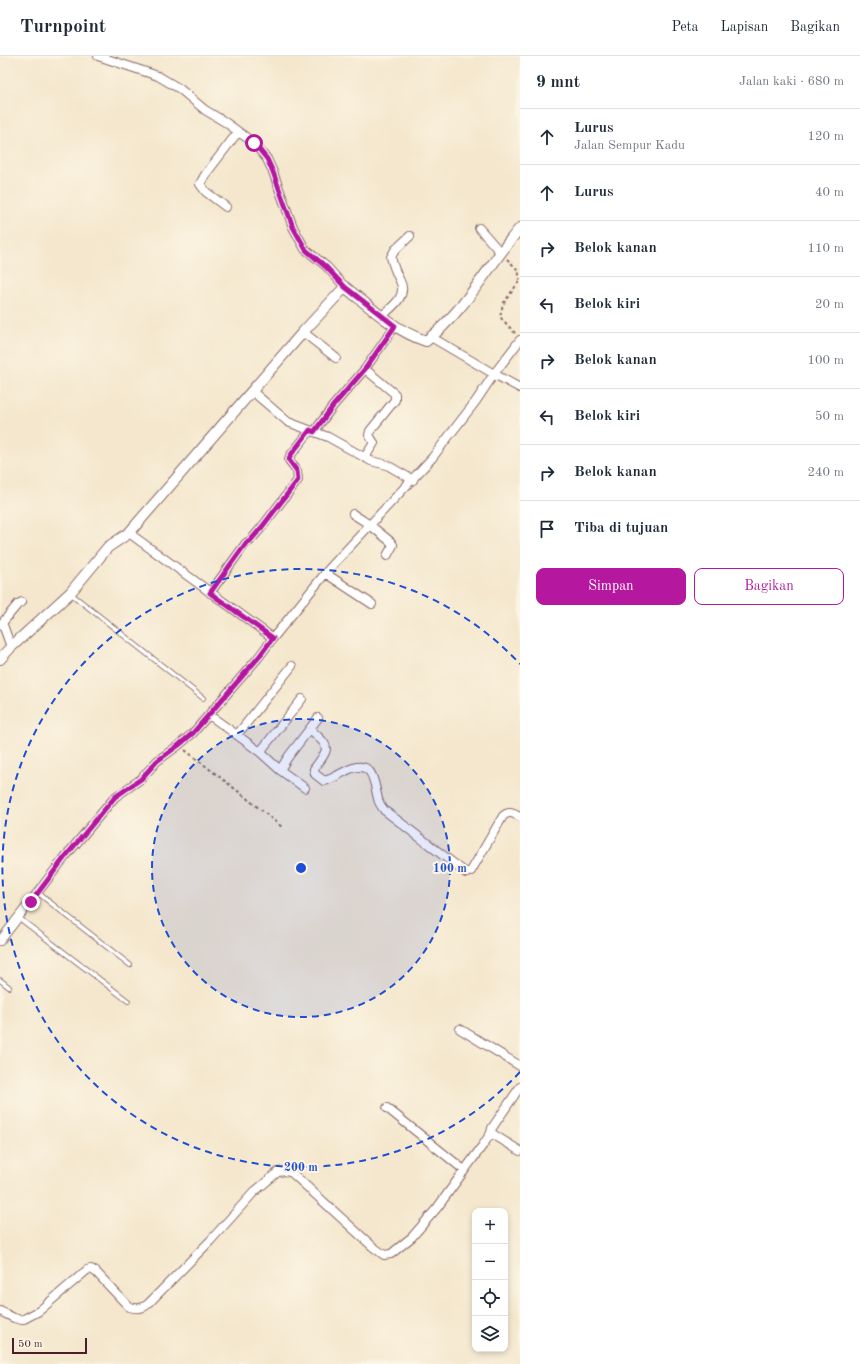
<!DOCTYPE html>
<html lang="id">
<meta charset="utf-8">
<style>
body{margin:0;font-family:"Old Standard TT",serif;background:#f2f2f3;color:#1f2937}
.controls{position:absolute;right:12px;bottom:12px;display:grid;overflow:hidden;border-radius:8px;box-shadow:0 2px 6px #0003}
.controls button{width:36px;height:36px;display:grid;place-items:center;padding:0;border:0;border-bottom:1px solid #e0e1e3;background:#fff;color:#1f2937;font:20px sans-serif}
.scale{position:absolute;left:12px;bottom:10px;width:75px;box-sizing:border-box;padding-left:4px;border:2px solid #4a1f2b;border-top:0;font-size:11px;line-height:14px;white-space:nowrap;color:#4a1f2b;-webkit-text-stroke:3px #fcf5e5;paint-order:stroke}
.stop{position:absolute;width:12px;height:12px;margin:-9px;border:3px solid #b5179e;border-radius:50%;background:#fff}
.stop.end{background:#b5179e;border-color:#fff;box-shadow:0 1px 4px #0008}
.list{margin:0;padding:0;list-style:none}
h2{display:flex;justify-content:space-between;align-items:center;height:52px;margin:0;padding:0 16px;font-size:17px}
h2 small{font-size:13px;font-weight:400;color:#747a83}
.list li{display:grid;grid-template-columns:26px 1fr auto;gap:12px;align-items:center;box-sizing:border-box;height:56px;padding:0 16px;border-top:1px solid #e0e1e3}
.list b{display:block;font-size:15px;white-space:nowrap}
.list p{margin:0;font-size:13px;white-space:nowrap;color:#747a83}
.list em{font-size:13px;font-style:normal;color:#747a83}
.actions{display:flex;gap:8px;padding:12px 16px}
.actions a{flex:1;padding:9px 0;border:1px solid #b5179e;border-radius:8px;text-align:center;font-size:14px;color:#b5179e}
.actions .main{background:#b5179e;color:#fff}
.icon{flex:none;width:22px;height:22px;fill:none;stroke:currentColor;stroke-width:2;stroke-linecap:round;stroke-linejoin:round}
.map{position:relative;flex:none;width:520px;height:1308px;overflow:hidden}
header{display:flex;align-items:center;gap:24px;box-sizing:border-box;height:56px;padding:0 20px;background:#fff;border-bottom:1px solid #e0e1e3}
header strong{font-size:19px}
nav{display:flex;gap:22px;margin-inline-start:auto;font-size:14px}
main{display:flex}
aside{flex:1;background:#fff}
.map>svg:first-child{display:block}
</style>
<header>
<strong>Turnpoint</strong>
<nav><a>Peta</a><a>Lapisan</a><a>Bagikan</a></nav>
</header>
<main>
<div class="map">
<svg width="520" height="1308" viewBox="0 0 520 1308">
<rect width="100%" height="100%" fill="#fcf5e5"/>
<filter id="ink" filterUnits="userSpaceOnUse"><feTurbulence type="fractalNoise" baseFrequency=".025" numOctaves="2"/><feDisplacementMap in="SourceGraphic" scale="8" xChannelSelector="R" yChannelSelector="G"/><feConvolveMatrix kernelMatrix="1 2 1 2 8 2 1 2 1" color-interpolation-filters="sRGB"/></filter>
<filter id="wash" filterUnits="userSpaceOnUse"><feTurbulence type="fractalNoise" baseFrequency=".012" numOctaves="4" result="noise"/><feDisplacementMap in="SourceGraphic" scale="16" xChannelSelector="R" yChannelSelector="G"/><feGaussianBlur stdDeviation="0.9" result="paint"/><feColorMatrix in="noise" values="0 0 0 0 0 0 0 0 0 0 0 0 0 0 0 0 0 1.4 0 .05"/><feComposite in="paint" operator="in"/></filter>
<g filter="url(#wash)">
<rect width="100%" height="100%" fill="#f4e7cd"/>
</g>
<g filter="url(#ink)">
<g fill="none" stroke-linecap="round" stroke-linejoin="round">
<defs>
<path id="service" d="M70,537L203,642
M38,837L130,909
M19,862L128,945
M0,924L9,931"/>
<path id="minor" d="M98,0L158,20L180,33L205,54L225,66L254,87L267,103L273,116L293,171L305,193L327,211L345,231
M226,151L206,136L200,128L205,119L238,76
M479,172L500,196
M382,260C392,251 408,240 400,225C396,217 393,210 391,201L395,194L410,180
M303,276L336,302
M431,281L494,318L520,332
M252,335L288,366L328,381L371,405L387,409L413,424
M314,376L333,350L365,313
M365,401L374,387L369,379L370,375L395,344V338L365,313L395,270
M353,458L370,469L391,486L393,489L387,500
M129,477L273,582
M325,517L372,548
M210,537L246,487L250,485L262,471L298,424L297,415L289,404L290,400L310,375
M11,591L3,569V566L18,548L22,546
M209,659L237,679L292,610
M310,673C330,692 331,690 314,713L315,718L324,725C334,723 343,715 353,712C376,705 374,733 379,746C380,749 383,752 384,754L466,817L471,815L503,760C509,755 513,757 520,761
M237,679L260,696L302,643
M260,696L280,714L305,732
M280,714L288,701L318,662
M0,885L65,801L115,741L141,723L157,705L179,689L193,677L258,602L273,582L328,514L432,402L476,345L494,318L520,284
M460,973L520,1010
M387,1052L464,1114
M491,1077L520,1095
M0,1255L14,1262L22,1264L39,1255L87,1214L91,1213L96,1216L129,1251C137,1253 142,1253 148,1248L210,1185L254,1136L278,1116L286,1115L292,1117L372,1190L384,1199L391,1198L412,1181L437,1152L483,1089L491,1077L492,1072L520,1031"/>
<path id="tertiary" d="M0,603L11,591L70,537L108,491L129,477L303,276L345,231C370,251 395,275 426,285C465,255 488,210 520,172"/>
</defs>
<use href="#service" stroke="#866564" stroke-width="5.5"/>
<use href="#minor" stroke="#866564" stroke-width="10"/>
<use href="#tertiary" stroke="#866564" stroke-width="12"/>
<path stroke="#866564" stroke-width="2" stroke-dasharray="3 3" stroke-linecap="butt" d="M507,203L518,214L520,224
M515,277L500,261L503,248L520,224
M185,694L239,736L282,771"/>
<use href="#service" stroke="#fff" stroke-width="4"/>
<use href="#minor" stroke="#fff" stroke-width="8"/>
<use href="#tertiary" stroke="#fff" stroke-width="10"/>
</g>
</g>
<g fill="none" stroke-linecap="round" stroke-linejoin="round" filter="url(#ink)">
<path stroke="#b5179e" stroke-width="5" d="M31,846L65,801L115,741L141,723L157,705L179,689L193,677L258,602L273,582L210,537L246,487L250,485L262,471L298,424L297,415L289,404L290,400L310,374L314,376L333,350L365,313L395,270L345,231L326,211L306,194L293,171L273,116L267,103L254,87"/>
</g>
<circle cx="301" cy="812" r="149" fill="#1d4ed8" fill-opacity=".12"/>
<g fill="none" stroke="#1d4ed8" stroke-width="2" stroke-dasharray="7 5">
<circle cx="301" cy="812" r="149"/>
<path d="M520 1016A299 299 0 1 1 520 608"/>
</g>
<circle cx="301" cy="812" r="6" fill="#1d4ed8" stroke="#fcf5e5" stroke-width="2"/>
<g font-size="12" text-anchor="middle" font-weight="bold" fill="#1d4ed8" stroke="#fcf5e5" stroke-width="4" stroke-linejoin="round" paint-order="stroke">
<text x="450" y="816">100 m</text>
<text x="301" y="1115">200 m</text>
</g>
</svg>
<div class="controls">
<button>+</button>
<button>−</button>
<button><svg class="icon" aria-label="locate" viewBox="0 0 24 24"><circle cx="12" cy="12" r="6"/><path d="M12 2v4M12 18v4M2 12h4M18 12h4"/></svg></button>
<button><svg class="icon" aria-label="layers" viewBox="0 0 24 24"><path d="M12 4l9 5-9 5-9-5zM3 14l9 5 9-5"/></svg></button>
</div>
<div class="scale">50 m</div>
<div class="stop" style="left:254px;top:87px"></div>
<div class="stop end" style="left:31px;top:846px"></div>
</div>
<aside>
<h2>9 mnt<small>Jalan kaki · 680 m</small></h2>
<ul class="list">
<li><svg class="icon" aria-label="ahead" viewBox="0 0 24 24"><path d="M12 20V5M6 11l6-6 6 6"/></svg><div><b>Lurus</b><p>Jalan Sempur Kadu</p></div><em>120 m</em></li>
<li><svg class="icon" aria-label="ahead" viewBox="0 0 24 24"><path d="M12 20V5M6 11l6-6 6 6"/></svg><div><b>Lurus</b></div><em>40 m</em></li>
<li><svg class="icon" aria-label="right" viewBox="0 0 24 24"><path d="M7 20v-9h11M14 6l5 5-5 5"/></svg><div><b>Belok kanan</b></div><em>110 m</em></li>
<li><svg class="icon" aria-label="left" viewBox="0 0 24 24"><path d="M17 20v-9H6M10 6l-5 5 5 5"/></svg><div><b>Belok kiri</b></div><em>20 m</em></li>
<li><svg class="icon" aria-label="right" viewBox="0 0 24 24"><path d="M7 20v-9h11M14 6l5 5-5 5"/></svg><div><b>Belok kanan</b></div><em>100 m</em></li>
<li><svg class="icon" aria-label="left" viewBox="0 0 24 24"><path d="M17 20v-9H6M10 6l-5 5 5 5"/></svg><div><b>Belok kiri</b></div><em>50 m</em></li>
<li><svg class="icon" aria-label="right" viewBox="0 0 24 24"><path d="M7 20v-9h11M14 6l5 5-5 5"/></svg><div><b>Belok kanan</b></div><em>240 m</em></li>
<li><svg class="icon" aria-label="arrive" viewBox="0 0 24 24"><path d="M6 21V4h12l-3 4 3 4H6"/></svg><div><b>Tiba di tujuan</b></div></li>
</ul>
<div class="actions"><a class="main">Simpan</a><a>Bagikan</a></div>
</aside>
</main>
